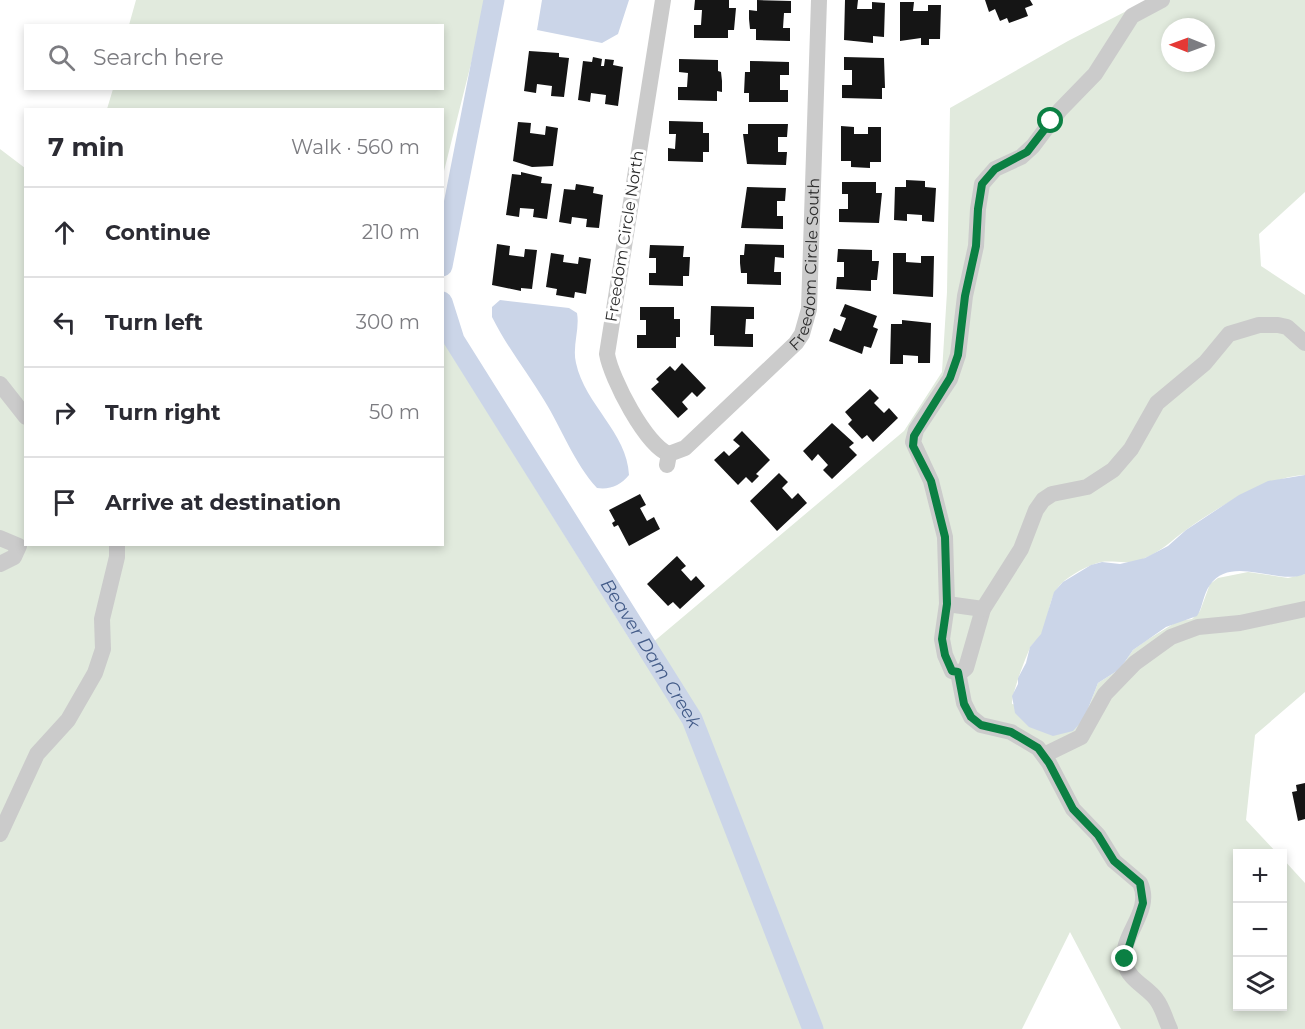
<!DOCTYPE html>
<meta charset="utf-8">
<style>
body{margin:0;font-family:Montserrat,sans-serif;background:#f7f7f7;color:#2b2b33}
.controls{position:absolute;right:18px;bottom:18px;display:grid;overflow:hidden;border-radius:0px;box-shadow:0 3px 9px #0003}
.controls button{width:54px;height:54px;display:grid;place-items:center;padding:0;border:0;border-bottom:2px solid #e1e1e2;background:#fff;color:#2b2b33;font:30px sans-serif}
.compass{position:absolute;left:1161px;top:18px;width:54px;height:54px;border-radius:50%;background:#fff;box-shadow:0 3px 9px #0003;rotate:271deg}
.stop{position:absolute;width:18px;height:18px;margin:-14px;border:4px solid #0b8043;border-radius:50%;background:#fff}
.stop.end{background:#0b8043;border-color:#fff;box-shadow:0 2px 6px #0008}
.list{margin:0;padding:0;list-style:none}
h2{display:flex;justify-content:space-between;align-items:center;height:78px;margin:0;padding:0 24px;font-size:26px}
h2 small{font-size:20px;font-weight:400;color:#7c7c81}
.list li{display:grid;grid-template-columns:39px 1fr auto;gap:18px;align-items:center;box-sizing:border-box;height:90px;padding:0 24px;border-top:2px solid #e1e1e2}
.list b{display:block;font-size:22px;white-space:nowrap}
.list em{font-size:20px;font-style:normal;color:#7c7c81}
.icon{flex:none;width:33px;height:33px;fill:none;stroke:currentColor;stroke-width:2;stroke-linecap:round;stroke-linejoin:round}
.map{position:relative;flex:none;width:1305px;height:1029px;overflow:hidden}
.search{position:absolute;background:#fff;box-shadow:0 3px 9px #0003;left:24px;top:24px;width:420px;height:66px;display:flex;align-items:center;gap:15px;box-sizing:border-box;padding:0 21px;border-radius:0px;color:#7c7c81;font-size:22px}
.panel{position:absolute;background:#fff;box-shadow:0 3px 9px #0003;left:24px;top:108px;width:420px;height:438px;border-radius:0px}
.map>svg:first-child{display:block}
</style>
<div class="map">
<svg width="1305" height="1029" viewBox="0 0 1305 1029">
<rect width="100%" height="100%" fill="#fff"/>
<path fill="#e1eadd" fill-rule="evenodd" d="M136,0H487L443,175L442,110L107,109L113,89L442,88V26L129,25Z
M1148,0H1305V192L1259,234L1261,266L1305,295V475C1269,476 1216,508 1186,530C1172,540 1162,551 1145,558C1128,566 1117,560 1101,562C1088,565 1070,575 1061,584C1047,599 1050,618 1041,635C1039,640 1032,643 1030,648C1025,659 1012,693 1012,704L1084,719L1098,683L1120,669L1133,650L1147,640L1178,621L1192,619L1200,611L1210,584L1218,578L1248,572L1288,578L1305,574V692L1255,735L1246,820L1277,853L1238,854V1006H1282L1283,859L1305,883V1029H1121L1070,932L1022,1029H0V149L25,168L26,544H442L443,341L639,654L904,431L942,372L947,292L950,108L1068,41ZM1170,27H1206V63H1170Z"/>
<path fill="#cbd5e8" d="M542,0H629L618,34L602,43L537,30Z
M500,300L569,308L577,313C580,329 572,346 576,363C585,405 627,432 629,475C621,485 610,490 597,488C574,463 562,429 544,400C527,372 507,347 492,317V307Z
M1305,475V574C1279,586 1231,554 1210,585C1203,594 1203,607 1197,616L1166,627L1133,650L1120,669L1098,683L1084,719L1073,731L1053,736L1029,727L1015,713L1012,696L1018,684V678L1026,663L1030,647L1041,634L1054,592L1063,582L1091,565L1102,562L1120,564L1145,558L1168,546L1186,530L1239,495L1268,481Z"/>
<g fill="none" stroke-linecap="round" stroke-linejoin="round">
<g stroke="#cbd5e8" stroke-width="21">
<path d="M442,266L494,0"/>
<path id="s1" d="M442,302L454,340L692,719L813,1029"/>
</g>
</g>
<path fill="#151515" d="M695,0H729V8H736L734,30H728V38H694V25H701L702,10H694Z
M757,0L791,1V13H784L783,28H790V41L756,40V29H750L749,19V10L757,11Z
M845,0H858L857,9H872V2L885,3L884,37L873,36V43L844,40Z
M985,0H1030L1033,5L1025,8L1028,16L1009,23L1007,18L1000,21L995,9L989,12Z
M900,2H914L913,11H928V5H941L940,39H929V45H921V38L900,41Z
M529,51L559,53V57L569,58L564,97L551,96L552,86L537,84L536,93L524,91Z
M593,57L602,59L601,66H604L605,59L614,60L613,65L623,67L618,106L605,104L606,95L591,93L590,102L578,100L583,61L592,62Z
M844,57L884,58L885,88H882V99L842,98V85H852V70H844Z
M679,59L718,60V71L721,72L722,81V92L717,91V101L678,100V87H687L688,73L679,72Z
M750,61L789,62V75H780V90H788V102H749V93H744L745,72H750Z
M669,121L703,122V133H709V152H703V162L668,161V148L675,149L676,134H669Z
M518,122L531,123L530,133L545,135L546,126L558,128L553,166L532,167L513,161Z
M748,124H788L787,137H778V152H787L786,165L747,164L743,134H748Z
M841,126L854,127V134H868V127H881V162H870V168L851,167V161H841Z
M521,172L542,177L541,183L552,184L547,219L533,217L534,209L520,208L519,217L506,215L512,174L521,175Z
M906,180L925,181V187L936,188L934,222L922,221V215L907,214V221L894,220L895,187H906Z
M842,182H876V193H882L879,223L839,222V209H848V194H842Z
M576,184L594,187L593,193L603,195L599,228L586,227L587,219L572,217L571,224L559,222L564,189L575,190Z
M747,187L786,188L785,201H777V216H783V229L741,228Z
M497,244L510,246L509,255L524,257L525,249L537,250L532,289L521,288V291L492,285Z
M745,244L784,245V258L775,257L774,272H781V285L747,284V273H741L740,263V255H744Z
M650,245L684,246L683,257H690L689,276H683V286L649,285V273H656V258H649Z
M838,249L872,250V261H879L877,280H871V291L836,289L837,277H844V262H837Z
M551,253L564,255L563,262L578,264L579,257L591,259L586,294L575,292L574,298L556,295L557,289L546,287Z
M893,253H906V262L921,263V256H934L933,297L893,294Z
M845,304L877,316L873,327L878,329L871,348L864,346L862,354L829,341L834,328L841,331L846,318L840,316Z
M711,306L754,307V319H746L745,334H753V347L714,346V335H710Z
M640,307H674V319H680V337H676V348H637V335H646V320H640Z
M902,320L931,323L930,363H918V356L903,355V364H890L891,324H902Z
M682,363L706,388L697,397L692,392L682,402L688,409L678,418L651,389L659,382L656,379L670,366L675,371Z
M870,389L879,398L874,403L884,413L889,408L898,418L873,442L867,435L862,439L848,424L852,420L845,412Z
M832,423L854,443L849,447L857,455L832,479L823,470L828,465L818,454L812,461L803,451Z
M742,431L770,460L756,474L759,476L752,483L746,477L738,485L714,460L724,451L729,456L740,446L733,440Z
M779,473L788,482L782,488L792,499L798,493L807,503L777,531L750,501Z
M640,494L646,505L640,508L647,521L654,517L660,529L629,546L618,525L614,527L612,523L615,521L609,510Z
M677,556L686,566L681,570L691,581L696,576L705,586L680,609L673,602L668,606L647,584Z
M1305,783V819L1298,821L1292,792L1297,791L1296,785Z"/>
<g fill="none" stroke-linecap="round" stroke-linejoin="round">
<g stroke="#cbcbcb" stroke-width="16">
<path d="M663,0L607,354C611,378 646,446 669,454"/>
<path d="M1162,0L1132,16L1095,74L1060,110L1033,146L1021,157L995,169L982,184L978,209L976,246L965,296L958,355L950,379L916,430L913,442L931,481L945,537L947,604L942,639L945,655L952,671L961,672L966,668L983,609L1021,549L1036,510L1043,500L1052,494L1087,487L1113,470L1131,449L1157,403L1205,363L1229,334L1259,325H1278L1287,327L1305,343"/>
<path d="M0,384L26,417"/>
<path id="s2" d="M667,465L669,454L685,448L796,343L802,334L809,309L819,0"/>
<path d="M0,538L19,546L14,557L0,564"/>
<path d="M947,604L983,609"/>
<path d="M958,672L964,703L971,717L981,725L1011,732L1038,748L1049,763L1073,809L1098,835L1114,861L1140,883C1154,912 1118,936 1125,964C1129,980 1147,987 1156,999C1163,1008 1165,1019 1170,1029"/>
<path d="M1044,755L1081,737L1105,694L1135,663L1171,637L1198,627L1240,623L1305,609"/>
<path d="M0,834L37,754L68,720L95,673L103,649L102,619L117,557V544"/>
</g>
</g>
<g fill="none" stroke-linecap="round" stroke-linejoin="round">
<path stroke="#0b8043" stroke-width="8" d="M1051,121L1027,152L995,169L982,184L978,209L976,246L965,296L958,355L950,378L914,436L913,446L931,481L945,537L947,604L942,639L945,655L952,671L958,672L964,704L971,717L981,725L1011,732L1038,748L1049,763L1073,809L1098,835L1114,861L1140,883L1143,903L1125,959"/>
</g>
<g text-anchor="middle" stroke-width="6" stroke-linejoin="round" paint-order="stroke">
<g font-size="16" fill="#2e2e2e" stroke="#fff">
<text transform="translate(624 236) rotate(-81)" y="6">Freedom Circle North</text>
<text dy="6" stroke="none"><textPath href="#s2" startOffset="262">Freedom Circle South</textPath></text>
</g>
<g font-size="18" font-style="italic" fill="#445c89" stroke="#fff">
<text dy="6" stroke="none"><textPath href="#s1" startOffset="410">Beaver Dam Creek</textPath></text>
</g>
</g>
</svg>
<div class="controls">
<button>+</button>
<button>−</button>
<button><svg class="icon" aria-label="layers" viewBox="0 0 24 24"><path d="M12 4l9 5-9 5-9-5zM3 14l9 5 9-5"/></svg></button>
</div>
<svg class="compass" viewBox="-18 -18 36 36"><path d="M0-13l5 13h-10z" fill="#e53935"/><path d="M0 13l5-13h-10z" fill="#7c7c81"/></svg>
<div class="stop" style="left:1051px;top:121px"></div>
<div class="stop end" style="left:1125px;top:959px"></div>
<div class="search"><svg class="icon" aria-label="search" viewBox="0 0 24 24"><circle cx="10" cy="10" r="6"/><path d="M15 15l6 6"/></svg>Search here</div>
<section class="panel">
<h2>7 min<small>Walk · 560 m</small></h2>
<ul class="list">
<li><svg class="icon" aria-label="ahead" viewBox="0 0 24 24"><path d="M12 20V5M6 11l6-6 6 6"/></svg><div><b>Continue</b></div><em>210 m</em></li>
<li><svg class="icon" aria-label="left" viewBox="0 0 24 24"><path d="M17 20v-9H6M10 6l-5 5 5 5"/></svg><div><b>Turn left</b></div><em>300 m</em></li>
<li><svg class="icon" aria-label="right" viewBox="0 0 24 24"><path d="M7 20v-9h11M14 6l5 5-5 5"/></svg><div><b>Turn right</b></div><em>50 m</em></li>
<li><svg class="icon" aria-label="arrive" viewBox="0 0 24 24"><path d="M6 21V4h12l-3 4 3 4H6"/></svg><div><b>Arrive at destination</b></div></li>
</ul>
</section>
</div>
